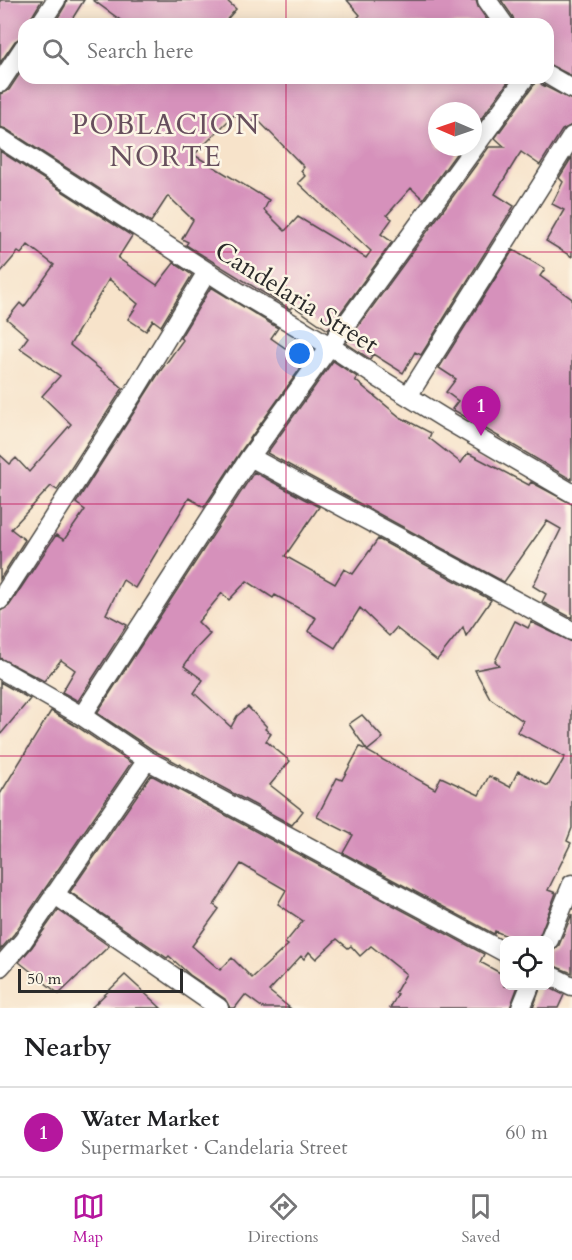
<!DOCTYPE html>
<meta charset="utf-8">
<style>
body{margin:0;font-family:Cardo,serif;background:#f6f6f6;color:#202124}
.controls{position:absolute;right:18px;bottom:18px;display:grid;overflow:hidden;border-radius:12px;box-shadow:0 3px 15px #0003}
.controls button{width:54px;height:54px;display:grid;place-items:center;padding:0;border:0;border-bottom:2px solid #e0e0e0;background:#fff;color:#202124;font:30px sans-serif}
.compass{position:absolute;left:428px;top:102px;width:54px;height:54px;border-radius:50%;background:#fff;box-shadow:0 3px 15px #0003;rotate:272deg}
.scale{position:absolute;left:18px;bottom:15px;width:165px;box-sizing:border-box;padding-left:6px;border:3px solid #2b2b2b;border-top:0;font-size:16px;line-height:21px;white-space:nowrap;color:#2b2b2b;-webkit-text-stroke:4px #fcf5e5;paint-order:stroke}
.you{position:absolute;left:300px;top:354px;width:21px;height:21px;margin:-15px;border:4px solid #fff;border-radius:50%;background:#1a73e8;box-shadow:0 0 0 9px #1a73e833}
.badge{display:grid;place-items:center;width:39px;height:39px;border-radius:50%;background:#b5179e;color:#fff;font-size:20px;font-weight:700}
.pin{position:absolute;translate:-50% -50px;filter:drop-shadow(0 2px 3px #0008)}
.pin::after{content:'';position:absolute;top:32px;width:21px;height:18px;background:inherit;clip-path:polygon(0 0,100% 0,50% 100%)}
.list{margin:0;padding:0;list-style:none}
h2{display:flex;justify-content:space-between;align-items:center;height:78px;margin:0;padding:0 24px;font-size:26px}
h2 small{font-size:20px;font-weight:400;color:#757577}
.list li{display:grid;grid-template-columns:39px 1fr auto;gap:18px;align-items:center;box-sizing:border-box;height:90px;padding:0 24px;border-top:2px solid #e0e0e0}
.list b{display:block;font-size:22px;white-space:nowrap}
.list p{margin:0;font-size:20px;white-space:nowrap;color:#757577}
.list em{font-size:20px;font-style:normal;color:#757577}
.icon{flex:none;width:33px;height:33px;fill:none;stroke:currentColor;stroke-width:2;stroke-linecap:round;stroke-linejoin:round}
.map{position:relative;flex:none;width:572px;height:1008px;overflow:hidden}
.search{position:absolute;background:#fff;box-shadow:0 3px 15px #0003;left:18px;right:18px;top:18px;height:66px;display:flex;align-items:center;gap:15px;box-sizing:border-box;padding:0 21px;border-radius:18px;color:#757577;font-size:22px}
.sheet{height:168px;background:#fff}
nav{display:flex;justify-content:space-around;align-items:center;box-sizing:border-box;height:84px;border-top:2px solid #e0e0e0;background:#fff;font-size:16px;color:#757577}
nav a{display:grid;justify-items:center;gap:3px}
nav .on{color:#b5179e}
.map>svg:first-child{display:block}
</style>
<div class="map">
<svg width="572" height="1008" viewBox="0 0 572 1008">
<rect width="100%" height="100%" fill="#fcf5e5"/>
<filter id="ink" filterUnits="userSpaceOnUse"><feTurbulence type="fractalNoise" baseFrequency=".0167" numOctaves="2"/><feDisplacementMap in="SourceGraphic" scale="12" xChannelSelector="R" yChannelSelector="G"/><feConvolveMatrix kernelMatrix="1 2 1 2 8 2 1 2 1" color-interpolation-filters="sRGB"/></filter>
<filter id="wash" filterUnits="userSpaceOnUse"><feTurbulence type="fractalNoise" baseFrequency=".008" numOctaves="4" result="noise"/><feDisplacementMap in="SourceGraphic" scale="24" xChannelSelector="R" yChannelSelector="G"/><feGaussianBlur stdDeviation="1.35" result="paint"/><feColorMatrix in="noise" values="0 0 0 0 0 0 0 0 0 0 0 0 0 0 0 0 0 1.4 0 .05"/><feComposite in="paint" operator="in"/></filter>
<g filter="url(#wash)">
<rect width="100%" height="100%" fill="#f7e3ca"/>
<g id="blocks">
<path fill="#d691bb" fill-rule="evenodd" d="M0,0H42L31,18L29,24H24V36L15,41L0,63Z
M67,0H84L69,24H54L65,6Z
M93,0H226L236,9L223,24H126Z
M347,0H476L478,7L490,24H352L360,15Z
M501,0H572V76L548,64V24H515L513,17Z
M24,67V78H511L478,123L473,118V111H437V147H461L423,199L411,188L387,215L392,219L381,234L392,242L328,330L293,306L290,309L186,245L188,242L182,239L193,220L168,196L151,222L6,129L0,127V94L9,90ZM235,114L239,118L241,116L250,125L256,118L304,167L301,171L305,176L298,183L371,251L366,258L298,217L285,231L264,210L269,200L194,155Z
M536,78L542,85L572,100V125L562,130L540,165L521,152L517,158L495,194L514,206L421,355L415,352L403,373L373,354L370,359L346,343L489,147H505L495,138L534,85Z
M0,151L132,236L118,258L157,285L174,263L192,275L161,326L153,320L146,331L128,319L138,304L109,279L70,345L123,388L57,490L51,486L11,529L25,540L0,579V455L10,464L16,458L29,472L71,424L42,396L60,376L20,348L28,337L7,319L20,303L24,307L54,265L28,245L21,254L18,252L0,273Z
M572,157V257L546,241L564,210L552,204L563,182L559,178Z
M513,250L545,269L540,276L572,299V480L452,409L458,401L446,392L456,379L439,368Z
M211,287L278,328L271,338L305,362L241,451L204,507L189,498L135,588L123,580L106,614L127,625L78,701L62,692L75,670L61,660L44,681L0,658V611L9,606L56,535L64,540L85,510L76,503L159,373L183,340L180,338Z
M333,361L357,377L355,380L400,417L431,433L429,438L461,463L468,453L529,485L531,482L572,504V618L542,602L546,594L533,586L561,529L547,521L504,582L267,453Z
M254,472L319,507L285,556L335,584L344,569L353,574L378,539L491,600L466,636L463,627L437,660L396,628L389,636L360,608L335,648L308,631L316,618L275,595L273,598L247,581L229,600L222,593L198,622L210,634L194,651L184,666L203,680L194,693L231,727L237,716L248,707L267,727L265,729L271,734L266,741L290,761L270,785L303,811L292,825L153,750L97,713Z
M515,621L528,628L531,622L572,642V828L567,841L571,843L548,890L556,893L538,940H516L495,931L494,934L343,853L353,835L317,817L337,778L342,780L360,747L367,750L349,724L362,715L383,738L367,751L435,789L441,777L479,795L489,776L510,787L518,771L548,786L565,757L517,732L523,721L490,698L475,670L499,665L495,661Z
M0,682L30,699L0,735Z
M51,711L76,726L131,763L14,934L0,950V794Z
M151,775L484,954L480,962L504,975V986H518L510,1008H390L398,994L395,993L406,974L371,946L360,956L351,946L348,948L337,939L316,959L309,952L304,959L301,956L269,991L290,1008H263L245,995L235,1008H230L225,999L190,975L169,956L167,958L70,892ZM241,864L286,890L278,904L303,921L285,943L288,945L252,978L232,958L220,970L192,946L219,909L214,905Z
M58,910L109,946L59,994L19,962L32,947Z
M572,914V973L549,964V951L555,949L559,945Z
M125,975L161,1008H91Z
M541,986H546L564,995L558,1008H533Z"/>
</g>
</g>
<g filter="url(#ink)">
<use href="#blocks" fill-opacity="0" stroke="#4a4743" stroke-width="1.5"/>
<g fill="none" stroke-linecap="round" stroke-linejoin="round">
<defs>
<path id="street" d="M487,0L504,24
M40,24L56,0
M548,75L572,89
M0,83L24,47
M0,138L239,292L330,346L377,377L450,422L572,493
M408,396L572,136
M250,457L572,631
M0,600L136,389L207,272
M0,669L82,716L147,760L504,952
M82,716L250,457L330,346L525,78
M54,894L219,1008
M549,940L572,884
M0,967L23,941L147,760
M550,975L572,986
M521,1008L530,986"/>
</defs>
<use href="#street" stroke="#4a4743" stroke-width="21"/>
<use href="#street" stroke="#fff" stroke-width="18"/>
</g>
</g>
<path fill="none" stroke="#c2185b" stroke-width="1.5" stroke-opacity="0.55" d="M286,0V24M286,78V1008M0,252H572M0,504H572M0,756H572"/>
<g text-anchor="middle" stroke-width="5" stroke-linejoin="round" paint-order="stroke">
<g font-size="26" fill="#2b2b2b" stroke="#fcf5e5">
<text transform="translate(297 297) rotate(32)" y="9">Candelaria Street</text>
</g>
<g font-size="28" letter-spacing="1.5" fill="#674f5d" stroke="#fcf5e5">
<text x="166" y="134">POBLACION<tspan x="166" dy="32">NORTE</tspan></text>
</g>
</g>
</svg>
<div class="controls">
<button><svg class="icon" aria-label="locate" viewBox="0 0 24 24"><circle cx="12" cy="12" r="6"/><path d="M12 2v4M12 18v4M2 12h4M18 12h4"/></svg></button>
</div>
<svg class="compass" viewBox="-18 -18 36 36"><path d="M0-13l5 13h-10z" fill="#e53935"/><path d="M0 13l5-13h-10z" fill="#757577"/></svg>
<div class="scale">50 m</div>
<div class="you"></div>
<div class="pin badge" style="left:481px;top:436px">1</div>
<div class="search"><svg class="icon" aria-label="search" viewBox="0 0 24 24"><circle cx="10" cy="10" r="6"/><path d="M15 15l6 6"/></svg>Search here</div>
</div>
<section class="sheet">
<h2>Nearby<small></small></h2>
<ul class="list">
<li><span class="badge">1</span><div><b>Water Market</b><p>Supermarket · Candelaria Street</p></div><em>60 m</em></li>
</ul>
</section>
<nav>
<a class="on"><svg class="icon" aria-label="map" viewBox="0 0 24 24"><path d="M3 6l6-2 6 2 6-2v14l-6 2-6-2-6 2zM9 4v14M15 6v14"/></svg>Map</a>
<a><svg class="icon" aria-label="directions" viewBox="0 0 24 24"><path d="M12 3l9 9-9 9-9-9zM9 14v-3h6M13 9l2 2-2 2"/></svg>Directions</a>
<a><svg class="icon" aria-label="saved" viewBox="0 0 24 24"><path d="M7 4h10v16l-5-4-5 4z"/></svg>Saved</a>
</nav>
